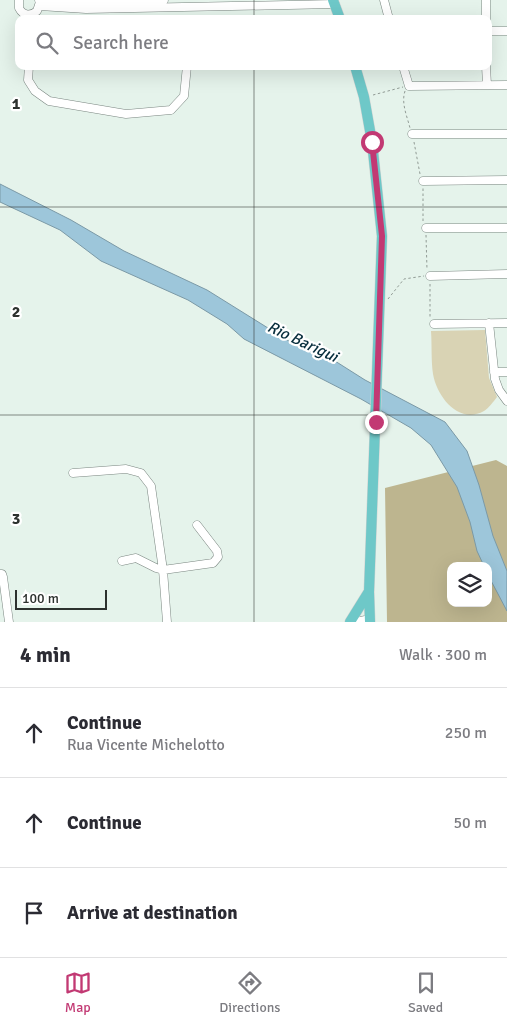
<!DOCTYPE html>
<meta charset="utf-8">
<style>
body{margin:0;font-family:Signika,sans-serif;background:#f2f2f3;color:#2b2b33}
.controls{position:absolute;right:15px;bottom:15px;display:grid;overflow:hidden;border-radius:10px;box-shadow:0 5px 20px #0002}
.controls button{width:45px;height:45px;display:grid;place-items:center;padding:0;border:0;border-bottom:1px solid #e1e1e2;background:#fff;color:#2b2b33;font:25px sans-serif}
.scale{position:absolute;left:15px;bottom:12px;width:92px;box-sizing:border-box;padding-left:5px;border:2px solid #2c312e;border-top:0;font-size:14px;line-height:18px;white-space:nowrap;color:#2c312e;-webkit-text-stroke:4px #fff;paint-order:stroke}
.stop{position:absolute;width:15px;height:15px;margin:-11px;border:4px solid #c23973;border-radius:50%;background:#fff}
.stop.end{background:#c23973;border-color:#fff;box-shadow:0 1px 5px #0008}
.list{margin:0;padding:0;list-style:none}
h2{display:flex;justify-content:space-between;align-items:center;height:65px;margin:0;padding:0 20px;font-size:21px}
h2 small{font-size:16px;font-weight:400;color:#7c7c81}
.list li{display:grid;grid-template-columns:32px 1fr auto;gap:15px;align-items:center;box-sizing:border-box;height:90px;padding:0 20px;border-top:1px solid #e1e1e2}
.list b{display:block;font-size:19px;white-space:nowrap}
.list p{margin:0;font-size:16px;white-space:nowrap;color:#7c7c81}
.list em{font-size:16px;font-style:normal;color:#7c7c81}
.icon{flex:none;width:28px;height:28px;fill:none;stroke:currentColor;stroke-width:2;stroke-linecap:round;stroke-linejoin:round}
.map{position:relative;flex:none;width:507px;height:622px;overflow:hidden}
.search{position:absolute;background:#fff;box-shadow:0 5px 20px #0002;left:15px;right:15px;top:15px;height:55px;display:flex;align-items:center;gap:12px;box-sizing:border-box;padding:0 18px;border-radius:10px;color:#7c7c81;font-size:19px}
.sheet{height:335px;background:#fff}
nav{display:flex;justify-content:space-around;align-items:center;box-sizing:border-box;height:70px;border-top:1px solid #e1e1e2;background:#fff;font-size:14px;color:#7c7c81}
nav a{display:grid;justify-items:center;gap:2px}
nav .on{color:#c23973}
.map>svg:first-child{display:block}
</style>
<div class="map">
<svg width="507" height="622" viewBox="0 0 507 622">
<rect width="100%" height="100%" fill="#e5f3eb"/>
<path fill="#d9d3b4" d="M485,330L489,378L497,397C493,402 489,408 484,411C459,425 437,397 433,374C431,360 432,345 431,331Z"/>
<path fill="#bdb58f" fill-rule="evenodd" d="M496,460L507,466V622H387L385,488ZM451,566H488V603H451Z"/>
<path fill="#9dc6da" stroke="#7b99a6" d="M0,184L71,220L124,251L207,290L292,343L335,361L365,380L445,422L467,451L479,485L493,536L507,571V611L488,575V566H484L477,551L470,522L457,487L431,445L411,428L361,399L244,339L227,324L188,300L101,261L60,230L0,202Z"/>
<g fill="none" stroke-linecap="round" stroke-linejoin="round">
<defs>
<path id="minor" d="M19,0V8C23,16 31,16 37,11L40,2
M39,0L85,2L164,0
M384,0L389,19
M486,0V19
M40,6L86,9L335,4
M488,31H507
M29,66L28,80L35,91L49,101L126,114L171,110L184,96L187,66
M403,66L409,86L507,85
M486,66L487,85
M412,134H507
M423,181L507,180
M426,228H507
M430,276L507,274
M489,323L495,379L499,390L507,401
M434,324L507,323
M494,372H507
M73,473L126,469L141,473L151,486L163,570L167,622
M122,561L136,558L156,568L163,570L213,563L218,557L217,551L197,525
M0,574H2L3,577L9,622
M356,622L370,619"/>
<path id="major" d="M333,0L340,19
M355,66L364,97L372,142L382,236L369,592L370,622
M350,622L368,593"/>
</defs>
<use href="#minor" stroke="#7a8680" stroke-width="9"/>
<use href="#major" stroke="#d1d2d1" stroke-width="11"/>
<path stroke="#919b95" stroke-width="1" stroke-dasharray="2.5 2.5" stroke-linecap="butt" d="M405,91C401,103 407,116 410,128
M373,95L403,87
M414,142L420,174
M423,221V188
M426,235L427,270
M430,284V317
M388,299L404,279L424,276"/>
<use href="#minor" stroke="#fff" stroke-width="8"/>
<use href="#major" stroke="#6ec8c8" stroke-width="10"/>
</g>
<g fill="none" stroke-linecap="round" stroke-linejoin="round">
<path stroke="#c23973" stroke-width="6" d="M372,142L382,236L376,422"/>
</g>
<path fill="none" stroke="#2c312e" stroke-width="1" stroke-opacity="0.55" d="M254,0V19M254,66V622M0,207H507M0,415H507"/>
<g text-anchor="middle" stroke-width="4.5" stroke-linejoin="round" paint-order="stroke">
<g font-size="16" font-style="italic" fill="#082e3d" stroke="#fff">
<text transform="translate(303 341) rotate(25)" y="6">Rio Barigui</text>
</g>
</g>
<g font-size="16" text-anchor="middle" font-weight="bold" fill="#2c312e" stroke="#fff" stroke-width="4.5" stroke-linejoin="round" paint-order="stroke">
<text x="16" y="109">1</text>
<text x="16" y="317">2</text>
<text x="16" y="524">3</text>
</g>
</svg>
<div class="controls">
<button><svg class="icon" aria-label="layers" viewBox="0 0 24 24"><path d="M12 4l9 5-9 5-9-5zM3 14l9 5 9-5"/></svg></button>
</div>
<div class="scale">100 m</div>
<div class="stop" style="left:372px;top:142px"></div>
<div class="stop end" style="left:376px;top:422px"></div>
<div class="search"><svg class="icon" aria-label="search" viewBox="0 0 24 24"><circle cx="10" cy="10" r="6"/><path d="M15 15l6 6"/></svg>Search here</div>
</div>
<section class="sheet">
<h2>4 min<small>Walk · 300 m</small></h2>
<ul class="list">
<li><svg class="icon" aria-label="ahead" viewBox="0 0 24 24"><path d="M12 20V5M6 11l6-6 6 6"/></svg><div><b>Continue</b><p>Rua Vicente Michelotto</p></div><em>250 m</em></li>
<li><svg class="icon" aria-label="ahead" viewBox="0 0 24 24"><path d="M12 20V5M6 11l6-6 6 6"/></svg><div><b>Continue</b></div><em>50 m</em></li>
<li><svg class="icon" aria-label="arrive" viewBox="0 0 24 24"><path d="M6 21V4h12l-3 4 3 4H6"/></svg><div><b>Arrive at destination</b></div></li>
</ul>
</section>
<nav>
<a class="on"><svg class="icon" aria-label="map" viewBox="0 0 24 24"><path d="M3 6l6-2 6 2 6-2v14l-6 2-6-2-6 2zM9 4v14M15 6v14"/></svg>Map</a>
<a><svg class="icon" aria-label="directions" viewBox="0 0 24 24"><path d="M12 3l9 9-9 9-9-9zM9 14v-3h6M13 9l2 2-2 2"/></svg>Directions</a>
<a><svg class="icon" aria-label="saved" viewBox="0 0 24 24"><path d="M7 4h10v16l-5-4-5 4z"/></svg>Saved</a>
</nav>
